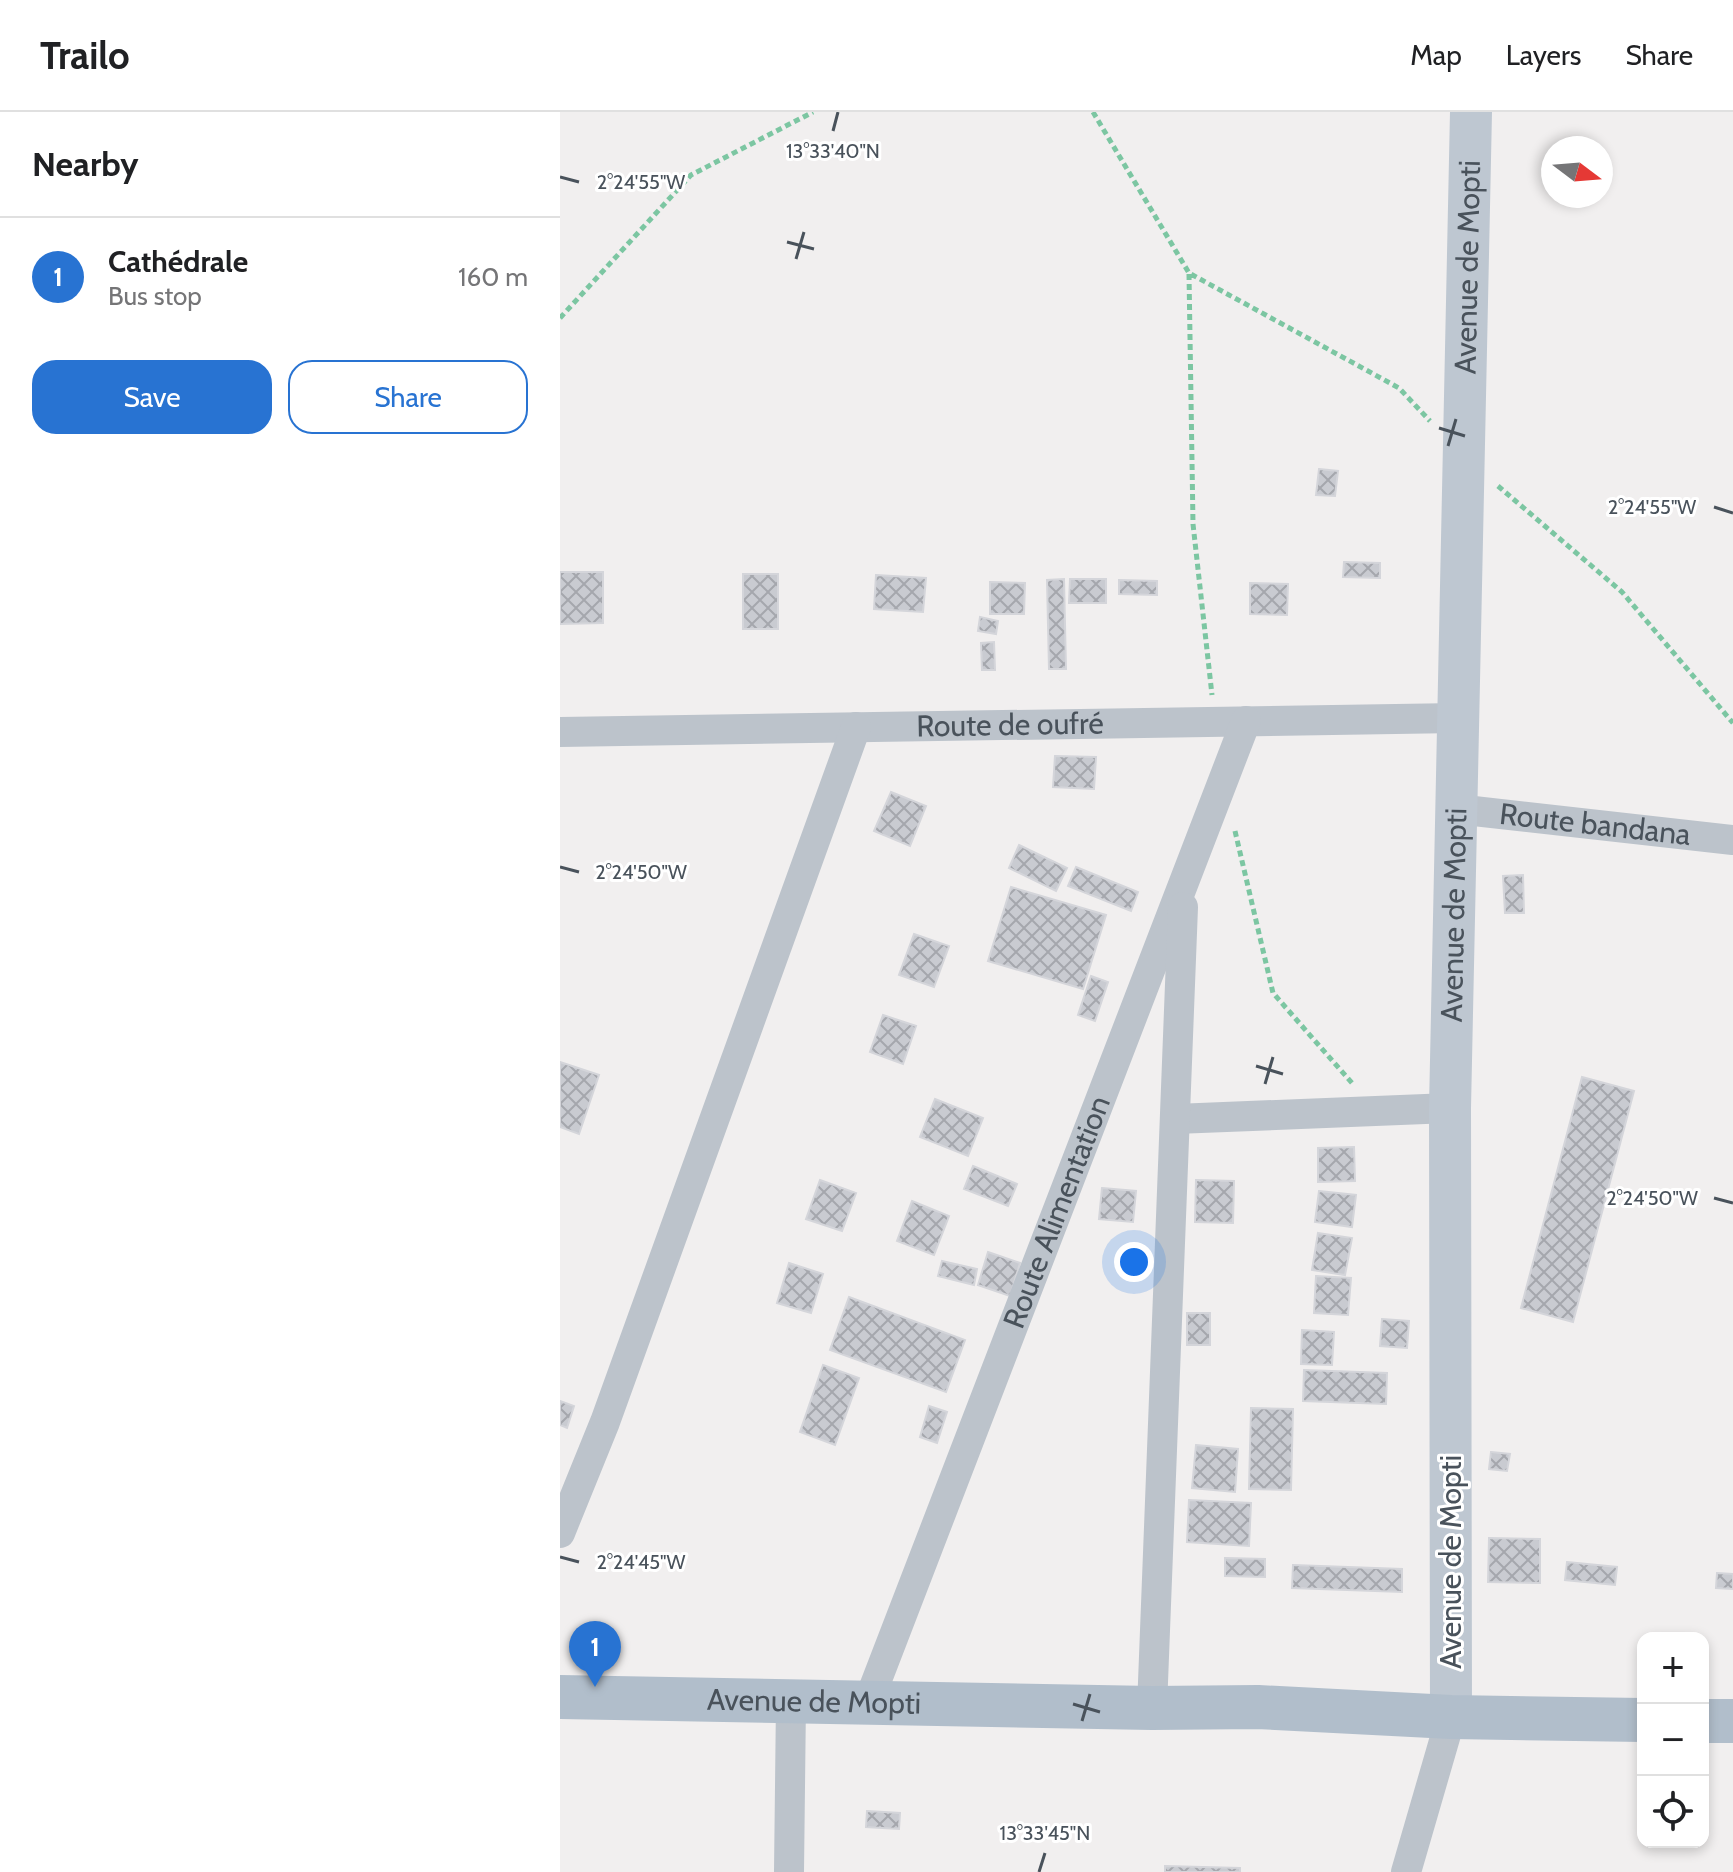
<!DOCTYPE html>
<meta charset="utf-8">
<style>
body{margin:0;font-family:Cabin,sans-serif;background:#f2f2f2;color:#202124}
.controls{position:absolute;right:24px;bottom:24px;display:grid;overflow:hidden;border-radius:16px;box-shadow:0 4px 12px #0003}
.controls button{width:72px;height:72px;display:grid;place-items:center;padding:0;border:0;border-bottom:2px solid #e0e0e0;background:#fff;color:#202124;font:40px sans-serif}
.compass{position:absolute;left:981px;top:24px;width:72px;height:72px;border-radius:50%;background:#fff;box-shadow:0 4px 12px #0003;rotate:106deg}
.you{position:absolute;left:574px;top:1150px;width:28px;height:28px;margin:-20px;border:6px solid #fff;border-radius:50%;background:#1a73e8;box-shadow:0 0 0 12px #1a73e833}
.badge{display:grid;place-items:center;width:52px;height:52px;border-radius:50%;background:#2873d2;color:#fff;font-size:26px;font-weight:700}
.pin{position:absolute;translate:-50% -66px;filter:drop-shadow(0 2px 4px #0008)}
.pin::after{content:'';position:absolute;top:42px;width:28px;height:24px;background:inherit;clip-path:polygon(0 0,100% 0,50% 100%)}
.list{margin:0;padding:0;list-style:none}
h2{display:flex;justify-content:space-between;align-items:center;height:104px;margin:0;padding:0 32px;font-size:34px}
h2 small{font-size:26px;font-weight:400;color:#757577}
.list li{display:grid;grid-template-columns:52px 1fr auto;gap:24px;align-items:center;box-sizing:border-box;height:120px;padding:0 32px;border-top:2px solid #e0e0e0}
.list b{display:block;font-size:30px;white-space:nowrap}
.list p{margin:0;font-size:26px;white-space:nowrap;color:#757577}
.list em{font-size:26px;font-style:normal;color:#757577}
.actions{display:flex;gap:16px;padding:24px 32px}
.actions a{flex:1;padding:18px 0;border:2px solid #2873d2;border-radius:24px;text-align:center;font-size:28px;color:#2873d2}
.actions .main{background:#2873d2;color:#fff}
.icon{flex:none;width:44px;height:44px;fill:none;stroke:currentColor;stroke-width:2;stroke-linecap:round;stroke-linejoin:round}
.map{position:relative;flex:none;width:1173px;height:1760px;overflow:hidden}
header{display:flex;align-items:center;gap:48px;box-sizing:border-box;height:112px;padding:0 40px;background:#fff;border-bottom:2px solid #e0e0e0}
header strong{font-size:38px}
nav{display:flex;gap:44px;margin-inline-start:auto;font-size:28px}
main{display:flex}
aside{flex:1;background:#fff}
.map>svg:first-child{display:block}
</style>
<header>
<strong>Trailo</strong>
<nav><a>Map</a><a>Layers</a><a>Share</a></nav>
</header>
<main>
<aside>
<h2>Nearby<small></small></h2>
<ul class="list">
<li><span class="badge">1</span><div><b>Cathédrale</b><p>Bus stop</p></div><em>160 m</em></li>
</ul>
<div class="actions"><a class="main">Save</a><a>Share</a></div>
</aside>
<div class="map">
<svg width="1173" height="1760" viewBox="0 0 1173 1760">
<defs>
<pattern id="building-cross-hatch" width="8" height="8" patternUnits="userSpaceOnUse" patternTransform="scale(2)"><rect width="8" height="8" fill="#c9cbd1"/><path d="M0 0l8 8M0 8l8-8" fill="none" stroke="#a5a7ad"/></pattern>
</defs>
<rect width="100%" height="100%" fill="#f1efef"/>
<path fill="url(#building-cross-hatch)" stroke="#d4d5da" stroke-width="2" d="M759,357L778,359L775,384L756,383Z
M784,450L820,451V466L783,465Z
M0,460H43V511L0,512Z
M183,462H218V517H183Z
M316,463L366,466L363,500L314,497Z
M504,467L506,557H489L487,468Z
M510,467H546V491H509Z
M559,468L597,469V483L559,482Z
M430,470L465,471L464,502H430Z
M690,471L728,472L727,503L690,502Z
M420,505L438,509L436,522L418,519Z
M434,530L435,558H422L421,531Z
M495,644L536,645L534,677L493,675Z
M331,680L366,694L350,734L314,719Z
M459,733L507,756L496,779L449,756Z
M516,755L578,780L571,799L508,774Z
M963,763L964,801H945L943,764Z
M451,775L546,803L523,877L428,849Z
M354,822L389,834L374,875L339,863Z
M531,864L548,870L535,909L518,903Z
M323,903L356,914L343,952L310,940Z
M0,950L39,963L19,1022L0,1015Z
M1022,965L1074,979L1013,1210L961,1196Z
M375,987L423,1006L408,1044L360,1025Z
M794,1035L795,1069L758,1070V1036Z
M413,1054L457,1072L448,1094L404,1077Z
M260,1068L296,1081L282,1119L246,1107Z
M636,1068L674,1069L673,1111L635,1110Z
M542,1076L576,1079L573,1110L539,1107Z
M759,1079L796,1083L792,1115L755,1110Z
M352,1089L389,1104L374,1143L337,1129Z
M758,1121L792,1126L785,1163L752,1158Z
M428,1140L460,1151L450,1184L418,1173Z
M382,1149L417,1157L414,1173L378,1164Z
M229,1151L263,1162L251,1201L217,1191Z
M756,1164L791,1166L788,1203L754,1201Z
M289,1185L405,1228L386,1280L270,1238Z
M627,1201H650V1233H627Z
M822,1207L849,1209L847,1236L820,1234Z
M742,1218L774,1220L772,1253L741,1252Z
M263,1253L299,1266L275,1333L240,1320Z
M744,1258L827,1261L826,1292L743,1289Z
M0,1289L14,1294L7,1316L0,1313Z
M369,1294L387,1300L377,1331L360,1325Z
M691,1296L733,1297L731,1378L689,1377Z
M636,1333L678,1337L675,1380L632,1376Z
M931,1340L950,1342L947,1359L929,1357Z
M629,1388L691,1391L689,1434L627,1430Z
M929,1426L980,1427V1471L928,1470Z
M665,1446L705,1447V1465L665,1464Z
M1007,1450L1057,1455L1055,1473L1005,1468Z
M733,1453L842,1457V1480L732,1476Z
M1157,1461L1173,1462V1477L1156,1476Z
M307,1699L340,1701L339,1717L306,1715Z
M605,1754L680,1756V1760H605Z"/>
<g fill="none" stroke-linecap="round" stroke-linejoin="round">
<path stroke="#7cc6a2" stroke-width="5" stroke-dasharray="6 4" stroke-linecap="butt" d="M533,0L629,161L839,276L870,309
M629,162L633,412L652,583
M0,206L131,63L253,0
M938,374L1062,480L1173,611
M675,719L713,881L792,971"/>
<g stroke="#bcc3cb" stroke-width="30">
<path id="s1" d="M0,620L898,606"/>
<path id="s2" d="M896,697L1173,728"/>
<path d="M615,1007L890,996"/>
<path d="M0,1421L45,1310L296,615"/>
<path id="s3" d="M308,1591L686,609"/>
<path d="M592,1596L623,795"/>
<path d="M229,1760L231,1589"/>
<path d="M846,1760L891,1605"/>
</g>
<path stroke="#bec7d1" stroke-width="42" id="s4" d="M891,1605L890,996L911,0"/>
<g stroke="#b1becb" stroke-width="44">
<path id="s5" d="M0,1585L592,1596L698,1595L891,1605L1083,1608"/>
<path d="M1143,1609H1173"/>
</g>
</g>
<path fill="none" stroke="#49525b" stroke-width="3" d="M273,19L278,0M0,65L19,70M227,130L254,137M236,147L244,120M879,316L905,324M888,334L896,307M1154,395L1173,401M0,755L19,760M696,954L723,962M705,972L713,945M1154,1086L1173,1091M0,1445L19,1450M513,1592L540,1600M522,1609L530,1582M479,1760L485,1741"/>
<g text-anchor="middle" stroke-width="6" stroke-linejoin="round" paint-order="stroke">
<g font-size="30" fill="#49525b" stroke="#fff">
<text dy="10" stroke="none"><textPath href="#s4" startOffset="1450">Avenue de Mopti</textPath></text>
<text dy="10" stroke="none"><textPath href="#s1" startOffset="450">Route de oufré</textPath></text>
<text dy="10" stroke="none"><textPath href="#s2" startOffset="140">Route bandana</textPath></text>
<text dy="10" stroke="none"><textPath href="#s4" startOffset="802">Avenue de Mopti</textPath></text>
<text dy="10" stroke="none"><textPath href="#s3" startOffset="526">Route Alimentation</textPath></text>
<text transform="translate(891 1450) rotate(-90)" y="10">Avenue de Mopti</text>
<text dy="10" stroke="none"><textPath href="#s5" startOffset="254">Avenue de Mopti</textPath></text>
</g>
</g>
<g font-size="20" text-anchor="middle" fill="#49525b" stroke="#fff" stroke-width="6" stroke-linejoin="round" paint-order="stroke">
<text x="273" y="46">13°33'40"N</text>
<text x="81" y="77">2°24'55"W</text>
<text x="1092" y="402">2°24'55"W</text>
<text x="81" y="767">2°24'50"W</text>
<text x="1092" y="1093">2°24'50"W</text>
<text x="81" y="1457">2°24'45"W</text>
<text x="485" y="1728">13°33'45"N</text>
</g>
</svg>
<div class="controls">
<button>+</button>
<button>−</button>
<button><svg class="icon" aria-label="locate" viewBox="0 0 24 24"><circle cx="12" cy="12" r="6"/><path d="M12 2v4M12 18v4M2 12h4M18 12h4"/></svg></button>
</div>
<svg class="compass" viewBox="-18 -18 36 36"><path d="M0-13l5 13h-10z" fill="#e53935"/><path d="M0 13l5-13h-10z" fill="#757577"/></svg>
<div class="you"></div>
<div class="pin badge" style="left:35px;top:1575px">1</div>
</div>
</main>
